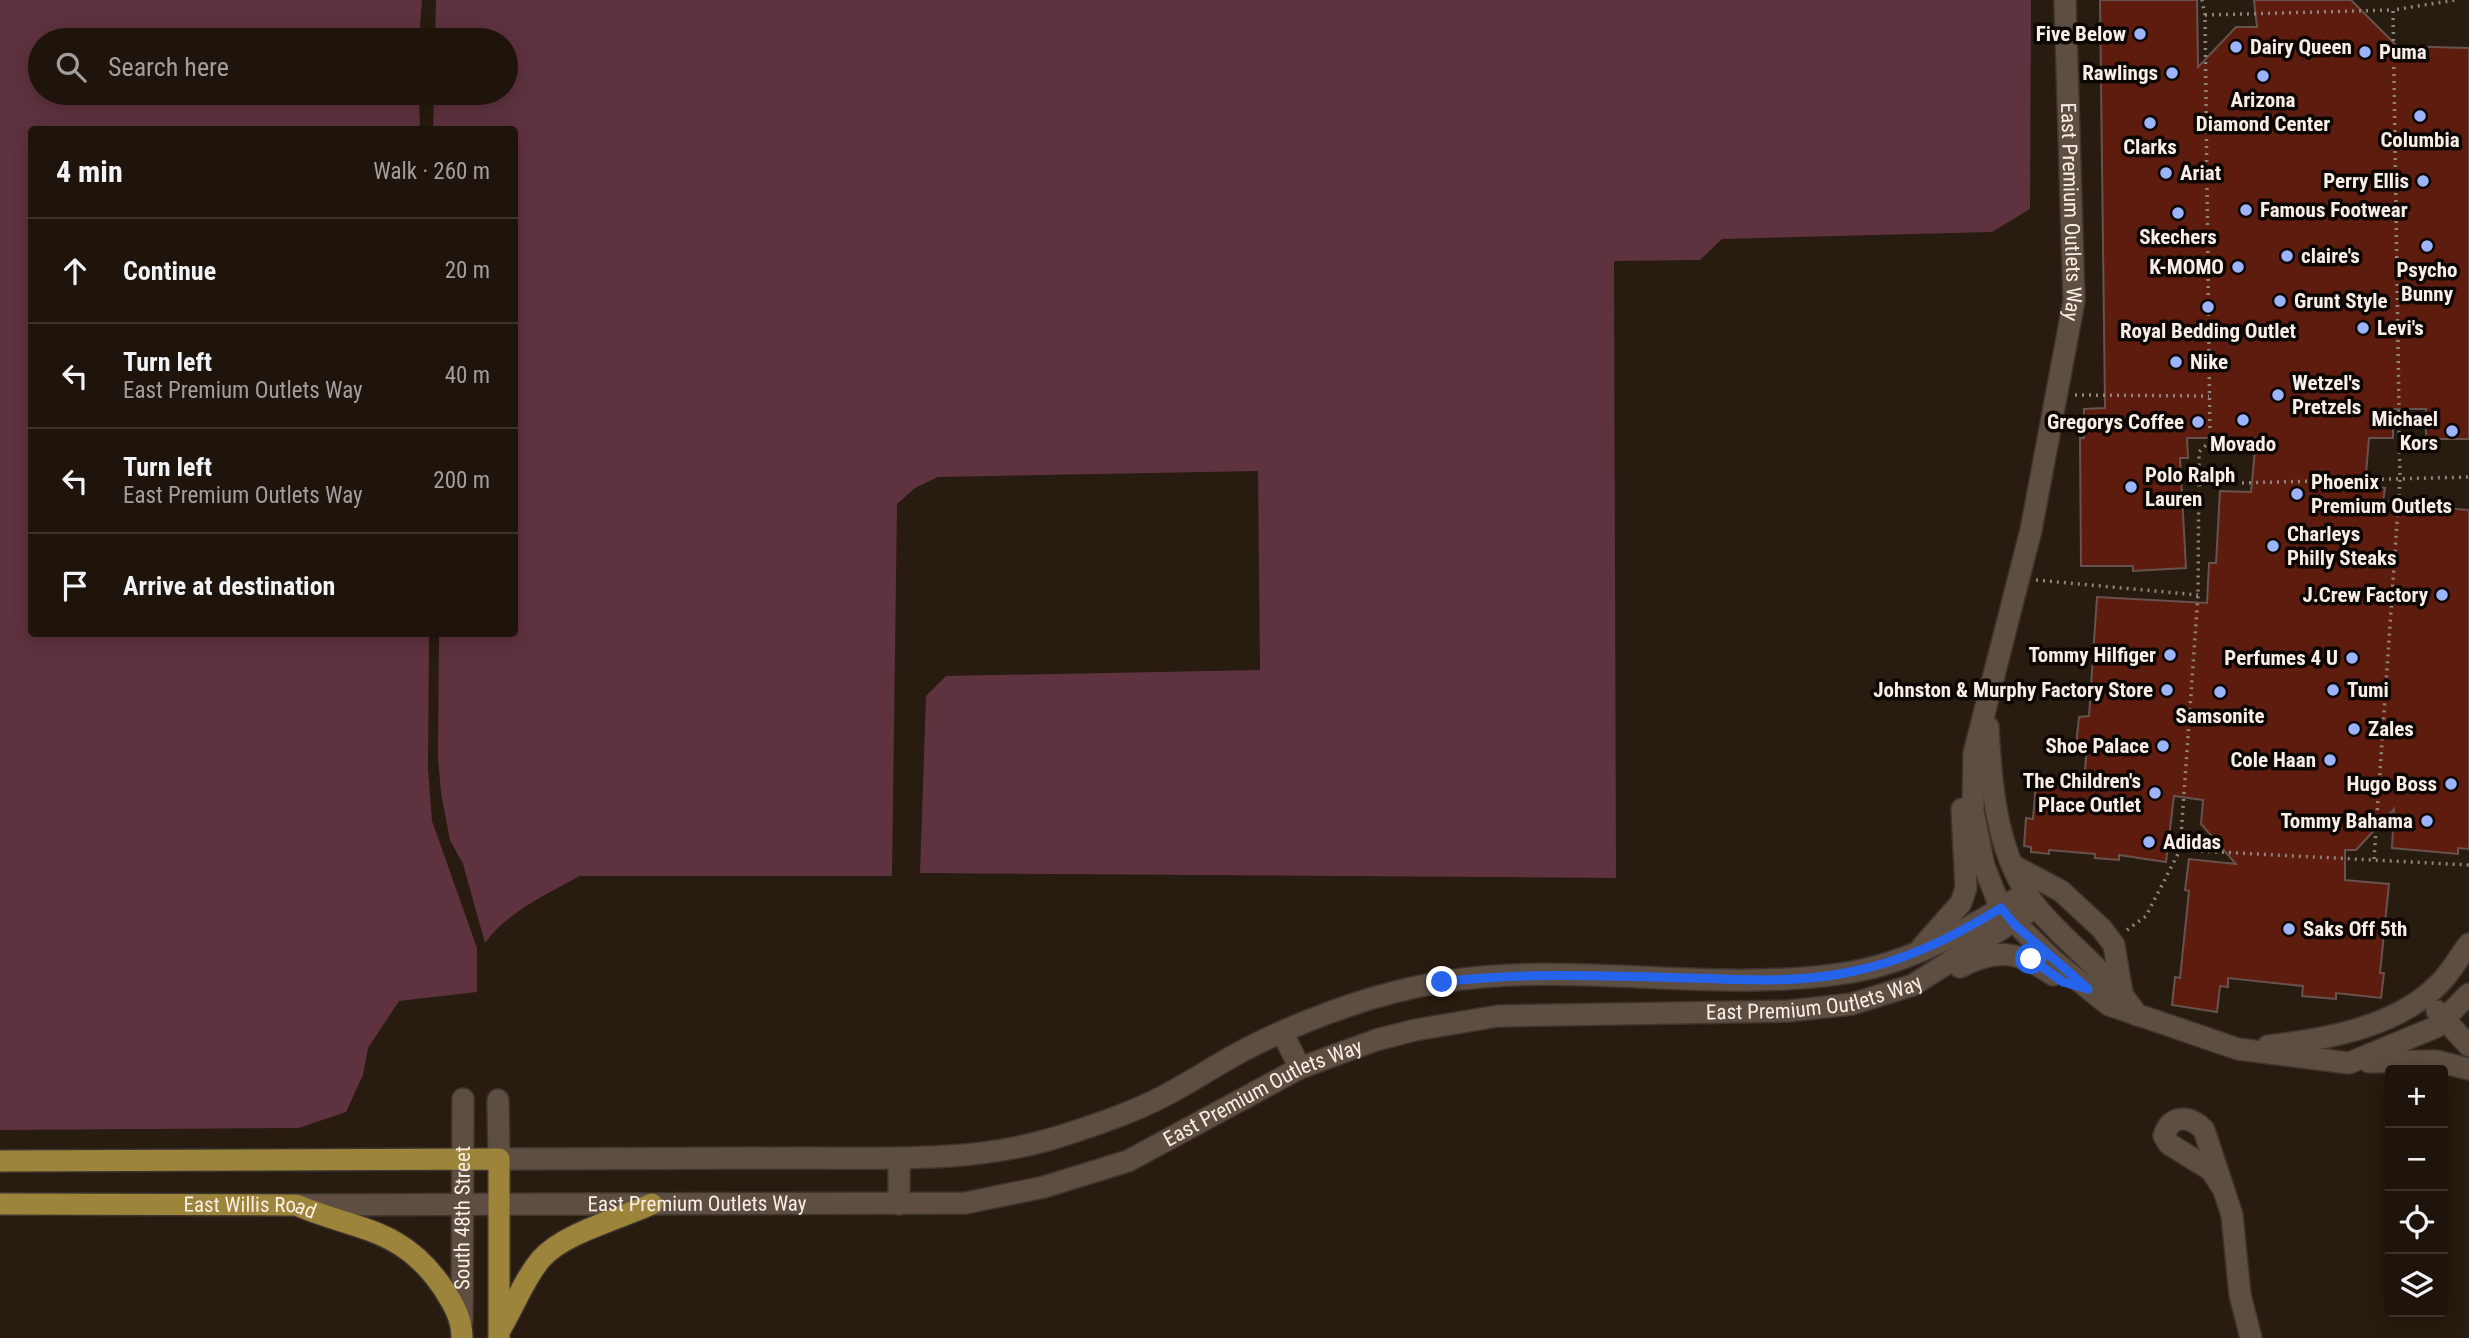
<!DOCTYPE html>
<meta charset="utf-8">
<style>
body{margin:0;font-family:"Roboto Condensed",sans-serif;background:#2b2119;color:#f1f3f6}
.controls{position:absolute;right:21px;bottom:21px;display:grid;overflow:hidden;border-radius:7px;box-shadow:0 4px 18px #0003}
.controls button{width:63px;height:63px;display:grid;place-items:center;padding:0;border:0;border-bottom:2px solid #3c332c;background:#1e140b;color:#f1f3f6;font:35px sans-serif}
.stop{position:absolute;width:21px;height:21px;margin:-16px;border:5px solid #2563eb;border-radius:50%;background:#fff}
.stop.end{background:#2563eb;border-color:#fff;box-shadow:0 2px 7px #0008}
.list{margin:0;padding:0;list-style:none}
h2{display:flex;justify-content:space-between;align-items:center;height:91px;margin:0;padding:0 28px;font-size:30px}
h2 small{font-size:23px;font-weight:400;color:#a19e9d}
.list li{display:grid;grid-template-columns:46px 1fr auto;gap:21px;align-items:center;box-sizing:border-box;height:105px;padding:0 28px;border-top:2px solid #3c332c}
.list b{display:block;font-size:26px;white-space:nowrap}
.list p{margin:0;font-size:23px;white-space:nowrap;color:#a19e9d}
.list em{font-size:23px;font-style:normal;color:#a19e9d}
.icon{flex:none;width:38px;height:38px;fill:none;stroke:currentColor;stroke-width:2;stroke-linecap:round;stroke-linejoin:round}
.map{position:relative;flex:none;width:2469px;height:1338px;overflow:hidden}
.search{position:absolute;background:#1e140b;box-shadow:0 4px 18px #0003;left:28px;top:28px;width:490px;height:77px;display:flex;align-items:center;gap:18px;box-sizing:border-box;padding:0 24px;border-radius:38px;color:#a19e9d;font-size:26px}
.panel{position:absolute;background:#1e140b;box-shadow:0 4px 18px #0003;left:28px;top:126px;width:490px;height:511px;border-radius:7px}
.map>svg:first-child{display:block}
</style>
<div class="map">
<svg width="2469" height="1338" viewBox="0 0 2469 1338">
<rect width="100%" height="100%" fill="#281b0f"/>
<path fill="#5e323f" d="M0,0H422L419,40H40V93H419L420,129L32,130V634H429L428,769L432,821L477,948V992L399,1001L368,1048L363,1075L346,1112L299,1128L0,1130Z
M436,0H2031L2030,209L1992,232L1722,239L1700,260L1614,261L1616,878L920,873L926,696L946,676L1260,670L1258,471L938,477L915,488L897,504L892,876H580C547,894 507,912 485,943L463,864L450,840L441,793L438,758L439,634H514V130L433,129L434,93H506V40H435Z"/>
<path fill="#5e1c0f" stroke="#67524d" stroke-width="2" d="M2100,0H2197L2198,67L2236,27H2257L2254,0H2351L2397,46L2469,48V439H2426V409H2393V438H2369L2365,486L2385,488L2383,502L2392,501V504L2469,510V849L2458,848V854L2392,848L2394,809L2356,850H2345V880L2389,884L2380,973H2384L2381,998L2336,993V999L2302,996L2303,986L2228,978V987L2220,986L2217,1012L2172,1005L2175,977L2180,978L2189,891L2185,890L2189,859L2236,864L2201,824L2203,800L2174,796L2166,862L2119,855V860L2095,858V854L2049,850V854L2031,852V847L2024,846L2026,818L2033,819L2036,781L2053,782L2052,786L2083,789L2087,748L2076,745L2079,717L2089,716L2097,597L2207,603L2209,563H2216L2220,491L2251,492L2256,438H2187L2188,458H2180L2186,568L2133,571V566H2081L2080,438H2084V409L2105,408Z"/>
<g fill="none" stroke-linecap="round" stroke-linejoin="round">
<defs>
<g id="minor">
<path id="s1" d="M2065,0L2074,301L2031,530L1974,753L1973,811L1984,866L2001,909L2054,961L2109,1005L2238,1049L2349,1063L2436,1027L2469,994"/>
<path d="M1988,727C1991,788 1997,860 2038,909C2069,946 2110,974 2137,1015"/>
<path d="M2014,866L2061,891L2102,929L2114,945L2122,993"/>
<path d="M1922,947L1961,903L1966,888L1962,809"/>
<path d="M1960,967C1999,947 2020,952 2053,975"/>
<path d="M2437,1011L2469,1046"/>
<path d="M1282,1032L1300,1068"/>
<path d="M2268,1046C2326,1039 2396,1028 2440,983C2451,972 2459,957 2469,944"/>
<path d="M2369,1062L2436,1061L2469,1069"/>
<path d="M498,1100L499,1159C600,1159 700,1158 801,1158C887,1158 978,1163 1061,1136C1096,1125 1132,1113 1164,1096C1195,1080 1223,1060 1254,1045C1313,1016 1376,993 1442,982C1575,960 1712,994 1846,973C1912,963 1970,928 2026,893"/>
<path d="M899,1158V1204"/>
<path d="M2224,1190L2211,1170L2169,1144L2164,1136C2170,1114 2190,1115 2204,1130L2232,1215L2240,1295L2251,1338"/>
<path id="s2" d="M298,1205L966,1203L1044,1187L1128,1161L1300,1068L1376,1040L1415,1030L1498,1016L1789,1011L1852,1004L1913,985L2036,907"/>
<path id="s3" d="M462,1321L463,1099"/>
</g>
<g id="major">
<path d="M0,1161L499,1159V1338"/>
<path id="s4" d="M0,1204L296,1205C358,1231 402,1227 443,1288C454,1305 462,1319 462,1338"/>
<path d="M500,1330C514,1307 524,1279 541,1259C564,1233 619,1219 652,1204"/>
</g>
</defs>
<use href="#minor" stroke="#3e342e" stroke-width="24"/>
<use href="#major" stroke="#3e342e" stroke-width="24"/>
<path stroke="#90857b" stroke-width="3.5" stroke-dasharray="2 5" stroke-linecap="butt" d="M2205,15L2393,10
M2075,395L2209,396
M2200,484L2469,477
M2036,580L2198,595
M2180,850L2469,865
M2374,859L2400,479L2393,10L2455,0
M2127,930L2146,916L2180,850L2198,595L2199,452L2210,441L2205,15L2202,0"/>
<use href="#minor" stroke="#5d4e41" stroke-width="21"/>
<use href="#major" stroke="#9c853a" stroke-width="21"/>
</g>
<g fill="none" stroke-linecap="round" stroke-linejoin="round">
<path stroke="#2563eb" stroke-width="9" d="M1442,982C1525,972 1608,976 1691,978C1743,980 1799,983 1850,972C1906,961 1953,937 2001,908L2015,925L2088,989L2063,982L2031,959"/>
</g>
<g fill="#9cb4fd" stroke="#0d0704" stroke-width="2.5">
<circle cx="2140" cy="34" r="7"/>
<circle cx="2236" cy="47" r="7"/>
<circle cx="2365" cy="52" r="7"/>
<circle cx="2172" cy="73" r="7"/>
<circle cx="2263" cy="76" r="7"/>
<circle cx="2420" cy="116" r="7"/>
<circle cx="2150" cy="123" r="7"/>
<circle cx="2166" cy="173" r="7"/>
<circle cx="2423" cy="181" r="7"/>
<circle cx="2246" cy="210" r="7"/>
<circle cx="2178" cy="213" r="7"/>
<circle cx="2427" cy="246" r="7"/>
<circle cx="2287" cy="256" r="7"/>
<circle cx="2238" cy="267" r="7"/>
<circle cx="2280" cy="301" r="7"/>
<circle cx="2208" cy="307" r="7"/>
<circle cx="2363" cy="328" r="7"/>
<circle cx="2176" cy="362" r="7"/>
<circle cx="2278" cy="395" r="7"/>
<circle cx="2243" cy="420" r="7"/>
<circle cx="2198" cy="422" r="7"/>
<circle cx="2452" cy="431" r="7"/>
<circle cx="2131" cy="487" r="7"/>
<circle cx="2297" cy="494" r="7"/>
<circle cx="2273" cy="546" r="7"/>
<circle cx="2442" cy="595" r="7"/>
<circle cx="2170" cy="655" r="7"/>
<circle cx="2352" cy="658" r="7"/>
<circle cx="2167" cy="690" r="7"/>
<circle cx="2333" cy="690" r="7"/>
<circle cx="2220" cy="692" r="7"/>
<circle cx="2354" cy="729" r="7"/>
<circle cx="2163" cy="746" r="7"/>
<circle cx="2330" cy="760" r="7"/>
<circle cx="2451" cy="784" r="7"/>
<circle cx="2155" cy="793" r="7"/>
<circle cx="2427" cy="821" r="7"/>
<circle cx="2149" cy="842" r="7"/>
<circle cx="2289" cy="929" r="7"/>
</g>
<g text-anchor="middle" stroke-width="7" stroke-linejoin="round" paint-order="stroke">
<g font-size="21" font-weight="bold" fill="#f8eee6" stroke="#0d0704" text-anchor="start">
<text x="2126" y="41" text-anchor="end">Five Below</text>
<text x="2250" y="54">Dairy Queen</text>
<text x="2379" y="59">Puma</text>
<text x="2158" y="80" text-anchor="end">Rawlings</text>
<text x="2263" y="107" text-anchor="middle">Arizona<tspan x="2263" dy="24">Diamond Center</tspan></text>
<text x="2420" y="147" text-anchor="middle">Columbia</text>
<text x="2150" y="154" text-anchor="middle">Clarks</text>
<text x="2180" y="180">Ariat</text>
<text x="2409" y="188" text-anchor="end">Perry Ellis</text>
<text x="2260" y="217">Famous Footwear</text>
<text x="2178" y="244" text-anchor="middle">Skechers</text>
<text x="2301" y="263">claire's</text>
<text x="2224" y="274" text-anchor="end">K-MOMO</text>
<text x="2427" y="277" text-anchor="middle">Psycho<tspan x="2427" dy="24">Bunny</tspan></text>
<text x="2294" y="308">Grunt Style</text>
<text x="2377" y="335">Levi's</text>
<text x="2208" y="338" text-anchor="middle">Royal Bedding Outlet</text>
<text x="2190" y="369">Nike</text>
<text x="2292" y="390">Wetzel's<tspan x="2292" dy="24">Pretzels</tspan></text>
<text x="2438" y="426" text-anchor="end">Michael<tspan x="2438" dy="24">Kors</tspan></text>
<text x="2184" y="429" text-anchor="end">Gregorys Coffee</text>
<text x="2243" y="451" text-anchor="middle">Movado</text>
<text x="2145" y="482">Polo Ralph<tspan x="2145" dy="24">Lauren</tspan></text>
<text x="2311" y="489">Phoenix<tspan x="2311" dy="24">Premium Outlets</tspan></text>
<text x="2287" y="541">Charleys<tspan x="2287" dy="24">Philly Steaks</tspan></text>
<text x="2428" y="602" text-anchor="end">J.Crew Factory</text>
<text x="2156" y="662" text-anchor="end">Tommy Hilfiger</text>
<text x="2338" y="665" text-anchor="end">Perfumes 4 U</text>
<text x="2153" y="697" text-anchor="end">Johnston &amp; Murphy Factory Store</text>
<text x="2347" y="697">Tumi</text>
<text x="2220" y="723" text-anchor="middle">Samsonite</text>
<text x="2368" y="736">Zales</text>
<text x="2149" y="753" text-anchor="end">Shoe Palace</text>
<text x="2316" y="767" text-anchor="end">Cole Haan</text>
<text x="2141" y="788" text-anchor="end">The Children's<tspan x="2141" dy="24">Place Outlet</tspan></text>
<text x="2437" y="791" text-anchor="end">Hugo Boss</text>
<text x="2413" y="828" text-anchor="end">Tommy Bahama</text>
<text x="2163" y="849">Adidas</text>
<text x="2303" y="936">Saks Off 5th</text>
</g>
<g font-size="21" fill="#f8eee6" stroke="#0d0704">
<text dy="7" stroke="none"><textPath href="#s1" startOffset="212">East Premium Outlets Way</textPath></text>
<text dy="7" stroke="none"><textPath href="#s2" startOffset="1554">East Premium Outlets Way</textPath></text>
<text dy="7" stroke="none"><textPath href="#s2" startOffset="987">East Premium Outlets Way</textPath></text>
<text dy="7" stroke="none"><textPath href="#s2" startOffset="399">East Premium Outlets Way</textPath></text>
<text dy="7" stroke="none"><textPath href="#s4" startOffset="250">East Willis Road</textPath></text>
<text dy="7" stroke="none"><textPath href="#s3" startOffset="103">South 48th Street</textPath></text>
</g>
</g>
</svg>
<div class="controls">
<button>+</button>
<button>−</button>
<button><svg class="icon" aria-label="locate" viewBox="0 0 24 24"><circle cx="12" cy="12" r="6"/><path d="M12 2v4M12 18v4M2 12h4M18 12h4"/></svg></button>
<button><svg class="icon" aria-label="layers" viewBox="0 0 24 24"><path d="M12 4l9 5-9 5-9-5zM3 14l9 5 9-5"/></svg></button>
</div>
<div class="stop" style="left:2031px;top:959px"></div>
<div class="stop end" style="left:1442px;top:982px"></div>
<div class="search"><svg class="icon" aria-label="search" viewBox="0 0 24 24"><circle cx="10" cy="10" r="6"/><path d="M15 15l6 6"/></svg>Search here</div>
<section class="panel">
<h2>4 min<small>Walk · 260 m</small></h2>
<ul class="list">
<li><svg class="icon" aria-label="ahead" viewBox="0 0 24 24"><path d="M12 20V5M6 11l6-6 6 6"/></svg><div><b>Continue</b></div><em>20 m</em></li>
<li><svg class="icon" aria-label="left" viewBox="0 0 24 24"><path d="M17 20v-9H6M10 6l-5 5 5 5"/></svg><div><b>Turn left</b><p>East Premium Outlets Way</p></div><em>40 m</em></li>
<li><svg class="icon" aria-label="left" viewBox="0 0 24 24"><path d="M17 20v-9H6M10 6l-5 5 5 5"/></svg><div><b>Turn left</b><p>East Premium Outlets Way</p></div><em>200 m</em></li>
<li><svg class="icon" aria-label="arrive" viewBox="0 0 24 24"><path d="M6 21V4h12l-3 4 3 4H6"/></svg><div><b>Arrive at destination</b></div></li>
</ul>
</section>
</div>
